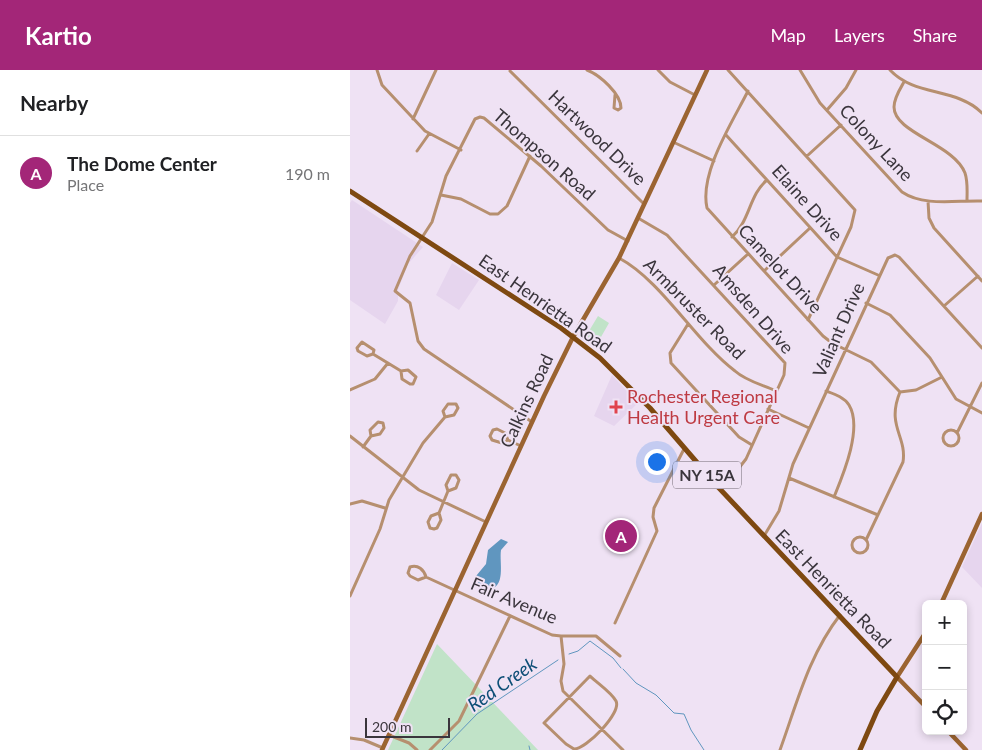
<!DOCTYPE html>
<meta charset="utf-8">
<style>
body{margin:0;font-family:Lato,sans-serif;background:#f2f2f2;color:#202124}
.controls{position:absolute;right:15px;bottom:15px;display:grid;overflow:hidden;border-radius:8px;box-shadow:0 2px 8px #0003}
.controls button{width:45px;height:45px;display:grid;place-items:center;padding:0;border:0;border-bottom:1px solid #e0e0e0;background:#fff;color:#202124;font:25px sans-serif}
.scale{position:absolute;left:15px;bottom:12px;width:85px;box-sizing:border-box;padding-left:5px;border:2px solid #3a353c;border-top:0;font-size:14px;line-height:18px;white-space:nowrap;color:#3a353c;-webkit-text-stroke:4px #efe2f4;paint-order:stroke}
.you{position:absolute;left:306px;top:391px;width:18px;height:18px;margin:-12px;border:4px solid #fff;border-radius:50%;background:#1a73e8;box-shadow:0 0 0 8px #1a73e833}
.badge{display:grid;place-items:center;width:32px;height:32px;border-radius:50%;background:#a32678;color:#fff;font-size:16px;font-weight:700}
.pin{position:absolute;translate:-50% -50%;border:2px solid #fff;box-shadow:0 1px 5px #0006}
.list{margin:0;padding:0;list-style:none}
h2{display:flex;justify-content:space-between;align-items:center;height:65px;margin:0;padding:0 20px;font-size:21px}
h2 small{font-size:16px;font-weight:400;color:#757577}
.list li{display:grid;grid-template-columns:32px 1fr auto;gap:15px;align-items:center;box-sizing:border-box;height:75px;padding:0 20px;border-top:1px solid #e0e0e0}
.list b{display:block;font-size:19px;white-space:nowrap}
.list p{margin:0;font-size:16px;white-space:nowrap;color:#757577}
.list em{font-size:16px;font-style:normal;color:#757577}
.icon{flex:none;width:28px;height:28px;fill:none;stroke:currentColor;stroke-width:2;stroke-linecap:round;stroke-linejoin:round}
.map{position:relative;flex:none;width:632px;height:680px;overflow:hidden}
header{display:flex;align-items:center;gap:30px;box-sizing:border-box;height:70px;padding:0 25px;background:#a32678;color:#fff}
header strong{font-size:24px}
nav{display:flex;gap:28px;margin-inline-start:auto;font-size:18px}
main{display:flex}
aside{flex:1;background:#fff}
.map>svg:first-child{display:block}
</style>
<header>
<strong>Kartio</strong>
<nav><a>Map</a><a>Layers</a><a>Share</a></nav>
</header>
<main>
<aside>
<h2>Nearby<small></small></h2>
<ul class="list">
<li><span class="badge">A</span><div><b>The Dome Center</b><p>Place</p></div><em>190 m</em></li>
</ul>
</aside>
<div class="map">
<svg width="632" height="680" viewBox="0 0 632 680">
<rect width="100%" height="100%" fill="#efe2f4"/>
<path fill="#e6d5ee" d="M2,130L73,177L58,194L48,220V231L35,254L0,230V133Z
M102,193L129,210L109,240L86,225Z
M262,305L288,333L264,356L244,346Z
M632,453V518L612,497Z"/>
<path fill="#c1e3c8" d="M248,246L259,253L247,274L236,266Z
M87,574L188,680H38Z"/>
<path fill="#6096bf" d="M151,469L158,472L151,480C149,493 157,518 137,520L127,512L126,506L136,494L138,480Z"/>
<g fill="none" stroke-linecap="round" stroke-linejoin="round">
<path stroke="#6096bf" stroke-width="1" d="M219,584L228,581L240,571L263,588L271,598
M273,599L286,613L306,625L324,643L334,644L341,660L354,680
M179,676L180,680
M92,680L127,644L208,590"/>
<path stroke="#b68f6f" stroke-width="3" d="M27,0L32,15L75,61L111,80
M237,0C250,5 271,24 271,38L268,40L264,38L265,25
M308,0L320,12L345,25
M378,0L505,140L501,157L458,250
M450,0L470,33L552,122C574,137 607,130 632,131
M540,0C565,27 606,17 632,43
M160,1L294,134
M554,12C550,19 544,28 544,37C544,63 604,74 615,103C618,112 617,122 617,130
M398,21C383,51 349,103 357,138L473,266L482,273L521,292L550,322
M477,40L496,18L506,0
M63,49L86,0
M376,65L487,187L528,205
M323,72L364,91
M67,81L79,64
M457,86L491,55
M91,125L111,129L140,144H148L157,136L180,86
M578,131L579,148L584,158L632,211
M288,148L317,165L435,293L434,305L396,389L385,403L369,418
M382,167C400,151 399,125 417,110
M269,188C312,211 345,271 385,301C396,311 413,315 426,321
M414,201L460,158
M364,215L398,184
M516,233L540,245L580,288L606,329L632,343
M594,236L628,206
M338,254L320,283L321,293L389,367L402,375
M23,284L17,286L8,281L7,278L12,272L24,280L23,284L51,301L52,309L60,314H63L66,307L58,300L51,301
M0,320L25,309L38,293
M476,321C484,324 494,327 499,335C513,358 493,405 484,427
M550,322L566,320L592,307
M418,339L459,358
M182,352L74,279L68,271L60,233L45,221L60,186L82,152L96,106L125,49L130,47L134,48L191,96L258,160L278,171
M593 368a8 8 0 1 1 16 0a8 8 0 1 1-16 0Z
M607,363L632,313
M0,366L69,420L136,452
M158,370L152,373L142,370L140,366L143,360L147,359L155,363L158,370L171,376
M13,377L21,366L30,364L34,358L33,353L28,352L20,360L21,366
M439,408L528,445
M0,434L12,431L35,438
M89,443L91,450L87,458L84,459L80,458L78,452L81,446L89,443L98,421L106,418L109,410L106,405H101L96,415L98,421
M414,466L429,441L443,394L538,188L545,185L549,187L632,278
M502 475a8 8 0 1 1 16 0a8 8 0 1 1-16 0Z
M516,470L553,392C557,366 536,356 550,322
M76,507L68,510L60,506L58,503L60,497C68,494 74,500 76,507L202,565L211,566
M0,526L30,459L39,430L73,373L95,347L104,345L108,338L106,334H98L93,341L95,347
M265,553L307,461L303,447L304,438L334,379
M270,586L246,566H211L214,594L211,611L213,621L273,680
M240,606C247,613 261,622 266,631C272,643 236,679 224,679L216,674L194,653Z
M39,665L59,673L67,680
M0,668L14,670L33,678
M80,680L109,651L160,546
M430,680C447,633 459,585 490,545"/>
<path stroke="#9b6431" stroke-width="4.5" d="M591,534L632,444
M576,562L547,607L576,637
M598,661L616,680
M32,680L194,326L223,267L269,188L357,0"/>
<path stroke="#7e4911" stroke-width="5" d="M0,121L211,258L250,288L300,338L369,418L547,607L527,641L510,680"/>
</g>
<path fill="#e0444e" stroke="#efe2f4" stroke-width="2" d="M263.5 329.5h5v5h5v5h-5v5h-5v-5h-5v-5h5z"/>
<g text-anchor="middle" stroke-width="4" stroke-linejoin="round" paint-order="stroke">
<rect fill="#efe2f4" stroke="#706973" stroke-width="1" x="323" y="391.5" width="68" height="27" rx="4"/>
<g font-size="16" font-weight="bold" fill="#3a353c">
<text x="357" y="411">NY 15A</text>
</g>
<g font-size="18" fill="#3a353c" stroke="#efe2f4">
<text transform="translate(247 68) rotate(44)" y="6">Hartwood Drive</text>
<text transform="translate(526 73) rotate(47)" y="6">Colony Lane</text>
<text transform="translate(194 85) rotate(41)" y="6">Thompson Road</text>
<text transform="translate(457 133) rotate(48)" y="6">Elaine Drive</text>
<text transform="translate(430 199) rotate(47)" y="6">Camelot Drive</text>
<text transform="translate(195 234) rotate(35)" y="6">East Henrietta Road</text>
<text transform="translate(344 239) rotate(45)" y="6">Armbruster Road</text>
<text transform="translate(403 239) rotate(49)" y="6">Amsden Drive</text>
<text transform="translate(489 260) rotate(-66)" y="6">Valiant Drive</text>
<text transform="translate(177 331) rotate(-65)" y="6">Calkins Road</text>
<text transform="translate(483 519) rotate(46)" y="6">East Henrietta Road</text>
<text transform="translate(164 531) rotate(23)" y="6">Fair Avenue</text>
</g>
<g font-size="18" fill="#be3a42" stroke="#efe2f4" text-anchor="start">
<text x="277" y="333">Rochester Regional<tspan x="277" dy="21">Health Urgent Care</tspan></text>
</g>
<g font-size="19" font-style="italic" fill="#0e4f77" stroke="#efe2f4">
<text transform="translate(152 614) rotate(-35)" y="7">Red Creek</text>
</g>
</g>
</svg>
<div class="controls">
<button>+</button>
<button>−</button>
<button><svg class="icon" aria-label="locate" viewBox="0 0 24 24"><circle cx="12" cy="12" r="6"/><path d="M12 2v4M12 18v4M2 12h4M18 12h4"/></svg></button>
</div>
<div class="scale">200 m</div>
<div class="you"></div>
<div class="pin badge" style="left:271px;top:466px">A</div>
</div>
</main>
